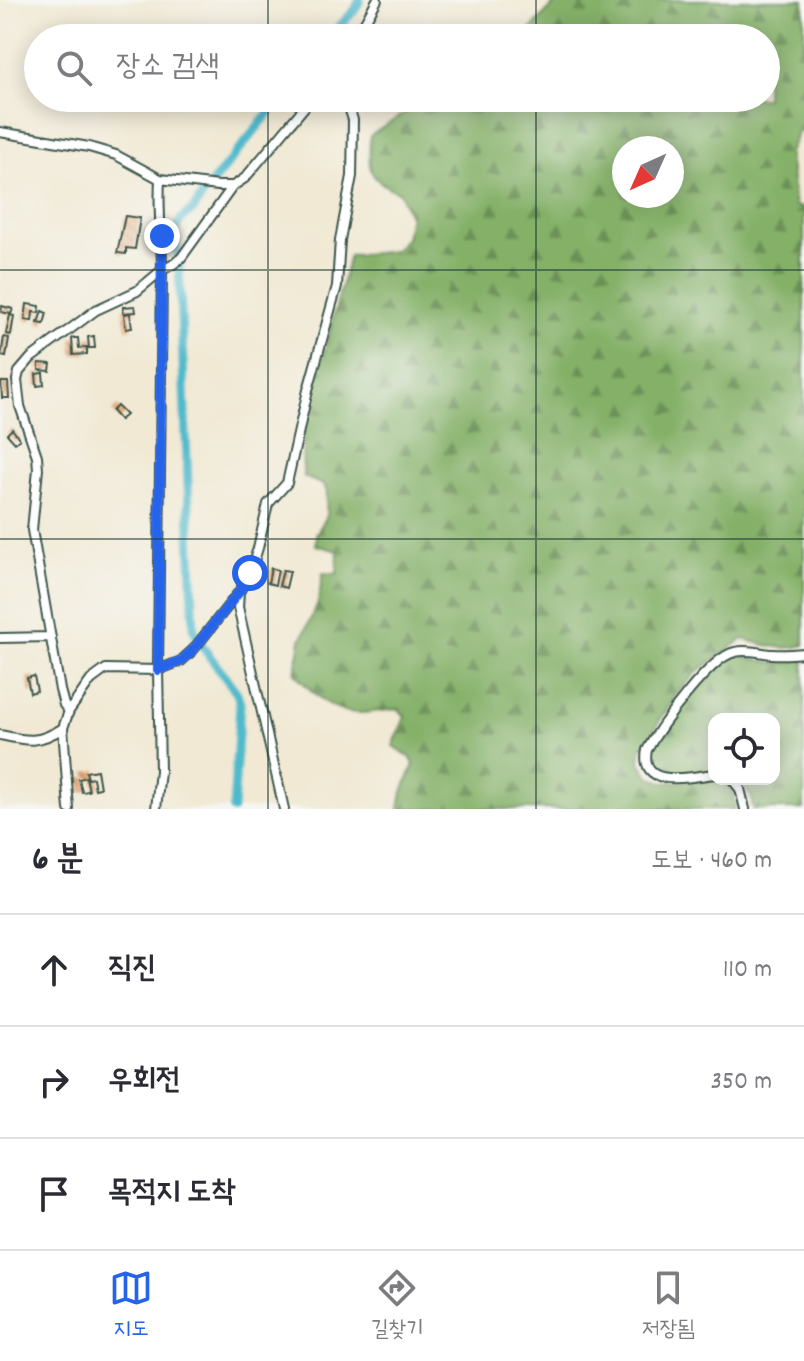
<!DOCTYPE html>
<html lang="ko">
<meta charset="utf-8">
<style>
body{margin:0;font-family:Dekko,"Poor Story",sans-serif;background:#f7f7f7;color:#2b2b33}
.controls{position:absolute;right:24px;bottom:24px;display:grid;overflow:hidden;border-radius:16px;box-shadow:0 4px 20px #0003}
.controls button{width:72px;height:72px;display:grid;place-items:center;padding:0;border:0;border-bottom:2px solid #e1e1e2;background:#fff;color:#2b2b33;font:40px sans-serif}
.compass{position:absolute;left:612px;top:136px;width:72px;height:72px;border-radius:50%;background:#fff;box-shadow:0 4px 20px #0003;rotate:225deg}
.stop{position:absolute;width:24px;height:24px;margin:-18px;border:6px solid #2563eb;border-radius:50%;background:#fff}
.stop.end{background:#2563eb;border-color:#fff;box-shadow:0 2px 8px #0008}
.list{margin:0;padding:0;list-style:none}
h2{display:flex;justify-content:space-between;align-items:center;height:104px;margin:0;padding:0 32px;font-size:34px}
h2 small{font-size:26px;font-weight:400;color:#7c7c81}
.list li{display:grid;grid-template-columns:52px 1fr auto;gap:24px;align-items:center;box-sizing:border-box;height:112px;padding:0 32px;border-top:2px solid #e1e1e2}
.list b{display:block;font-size:30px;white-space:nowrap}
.list em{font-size:26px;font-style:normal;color:#7c7c81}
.icon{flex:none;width:44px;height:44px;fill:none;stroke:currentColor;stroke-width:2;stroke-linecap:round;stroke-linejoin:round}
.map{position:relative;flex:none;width:804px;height:809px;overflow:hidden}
.search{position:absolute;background:#fff;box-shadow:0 4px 20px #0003;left:24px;right:24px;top:24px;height:88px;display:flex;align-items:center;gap:20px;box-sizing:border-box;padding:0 28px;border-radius:44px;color:#7c7c81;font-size:30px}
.sheet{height:440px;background:#fff}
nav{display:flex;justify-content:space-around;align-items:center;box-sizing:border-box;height:112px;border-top:2px solid #e1e1e2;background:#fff;font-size:22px;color:#7c7c81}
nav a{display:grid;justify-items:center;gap:4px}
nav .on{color:#2563eb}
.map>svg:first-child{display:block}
</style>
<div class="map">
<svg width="804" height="809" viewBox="0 0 804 809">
<defs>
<pattern id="forest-firs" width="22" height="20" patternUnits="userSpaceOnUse" patternTransform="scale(2)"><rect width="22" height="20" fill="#84b068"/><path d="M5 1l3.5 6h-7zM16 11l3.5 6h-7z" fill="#6b9056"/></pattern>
<pattern id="building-back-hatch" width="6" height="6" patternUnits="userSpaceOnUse" patternTransform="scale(2)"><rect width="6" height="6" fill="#e7aa79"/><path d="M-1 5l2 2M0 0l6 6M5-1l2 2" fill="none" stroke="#bb8c64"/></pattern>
</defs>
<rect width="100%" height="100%" fill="#f6f6f2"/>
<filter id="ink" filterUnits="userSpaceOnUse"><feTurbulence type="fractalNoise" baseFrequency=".0125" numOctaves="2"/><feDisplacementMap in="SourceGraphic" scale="16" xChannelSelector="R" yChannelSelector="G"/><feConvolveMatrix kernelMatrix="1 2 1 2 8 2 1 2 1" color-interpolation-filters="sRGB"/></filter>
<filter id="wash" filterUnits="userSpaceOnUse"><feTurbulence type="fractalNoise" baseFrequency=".006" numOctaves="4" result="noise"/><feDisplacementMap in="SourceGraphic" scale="32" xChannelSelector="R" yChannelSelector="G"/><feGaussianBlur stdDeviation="1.8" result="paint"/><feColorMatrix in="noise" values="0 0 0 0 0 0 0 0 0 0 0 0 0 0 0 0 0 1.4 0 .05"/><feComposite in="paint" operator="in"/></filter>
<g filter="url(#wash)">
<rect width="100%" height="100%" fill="#f1e9d4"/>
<path fill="url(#forest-firs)" stroke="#52764e" stroke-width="2" fill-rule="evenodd" d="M558,0H804V130L798,132L789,153L795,206L804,208V645C784,652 763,644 743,639L698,671L679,691L642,748L640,762L649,776L664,783L713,779L723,781L733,791L735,809H399L401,797L414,764L410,757L393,746L405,717L399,709C386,710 372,712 360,713C333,714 311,692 295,673L301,640L318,603L323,573L337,574L338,551L316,545V534L326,518L327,492L324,485L304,477C298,439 311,402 321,366C330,329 340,293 349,256L394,251L406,238L410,217L400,193C366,177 369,172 370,136L427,98H766V38H523ZM624,148H672V196H624Z
M739,655C761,661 782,667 804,659V809H753L751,796L738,779H774V719H714V768C693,772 668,783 652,765L650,756L653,745L690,696L727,660Z"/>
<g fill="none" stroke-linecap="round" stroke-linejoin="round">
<path stroke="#4fbacc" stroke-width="9" d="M328,38L355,10L360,0
M233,809L240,704L237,693L205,650L194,630L179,266L175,234L178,225L182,218L193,210L204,193L281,98"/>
</g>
<g id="blocks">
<path fill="url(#building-back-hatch)" d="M125,216L140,218L135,249L126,248V254L117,253Z
M27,304L40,306L39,313L33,312L32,321L25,320Z
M2,306L13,309L11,314L1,312Z
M135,306L136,312L123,313V307Z
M42,311L47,313L44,324L38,323Z
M130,313L132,328L126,329L124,314Z
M10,315L14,316L11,335L6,334Z
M94,336L95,348H89L88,337Z
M4,337L9,338L6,357L1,356Z
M72,338H78L79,348L87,347V354L73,355Z
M39,363L51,364L50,371L39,370Z
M43,373L44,385L37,386L36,374Z
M1,382H8L9,398H2Z
M117,406L126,415L120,420L112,411Z
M12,429L20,439L15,443L7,434Z
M271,568L278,570L275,585L268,583Z
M283,570L290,571L286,588L279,586Z
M34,676L37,691L30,693L27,678Z
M97,770L100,788L95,789L93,778L88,779L86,772Z
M86,777L89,791L82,792L79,779Z"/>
</g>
</g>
<g filter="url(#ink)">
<use href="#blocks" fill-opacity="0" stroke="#3e574c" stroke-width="2"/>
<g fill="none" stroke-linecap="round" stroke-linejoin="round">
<defs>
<path id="street" d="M356,38L377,0
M0,132L89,147L116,155L160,179C158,210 162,239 162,270L158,670L160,771L156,809
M160,179L218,186H233L245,178L312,98
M239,592L238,607L284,809
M0,638L51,637
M69,711L91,680L106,669L158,670L181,661L193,650L239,592L250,573L258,548L268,504L287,483L308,390L337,286L340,240L352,176L353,120L346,98
M63,728L69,809
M0,735C27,741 38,744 63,728L69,711L64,705L60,690L32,530L38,469L37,456L20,406L17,380L19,372L31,358L96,310L137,291L162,270L172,265L181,258L233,186
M714,774C691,777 639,790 647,750C660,727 710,657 735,652C747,649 760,653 772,654C783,655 794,654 804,653
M732,779L740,789L745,809"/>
</defs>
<use href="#street" stroke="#3e574c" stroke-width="12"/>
<use href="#street" stroke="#fff" stroke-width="8"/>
</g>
</g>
<g fill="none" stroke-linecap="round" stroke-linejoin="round" filter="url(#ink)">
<path stroke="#2563eb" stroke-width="10" d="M162,236L158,670L181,661L193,650L239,592L250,573"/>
</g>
<path fill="none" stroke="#1f3d34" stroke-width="2" stroke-opacity="0.55" d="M268,0V38M536,0V38M268,98V809M536,98V809M0,270H804M0,539H804"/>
</svg>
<div class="controls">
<button><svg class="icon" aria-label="locate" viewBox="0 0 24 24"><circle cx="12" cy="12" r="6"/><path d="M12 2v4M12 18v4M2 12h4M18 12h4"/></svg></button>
</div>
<svg class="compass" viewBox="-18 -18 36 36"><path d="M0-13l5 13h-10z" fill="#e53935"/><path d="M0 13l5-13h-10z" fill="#7c7c81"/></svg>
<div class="stop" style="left:250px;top:573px"></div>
<div class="stop end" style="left:162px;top:236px"></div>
<div class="search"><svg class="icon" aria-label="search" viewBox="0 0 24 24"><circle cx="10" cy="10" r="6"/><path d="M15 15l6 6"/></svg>장소 검색</div>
</div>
<section class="sheet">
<h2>6 분<small>도보 · 460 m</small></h2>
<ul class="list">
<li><svg class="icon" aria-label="ahead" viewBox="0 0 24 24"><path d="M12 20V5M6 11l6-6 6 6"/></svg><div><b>직진</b></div><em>110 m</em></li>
<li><svg class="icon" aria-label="right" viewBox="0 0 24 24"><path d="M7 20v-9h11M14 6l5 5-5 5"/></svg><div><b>우회전</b></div><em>350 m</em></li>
<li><svg class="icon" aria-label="arrive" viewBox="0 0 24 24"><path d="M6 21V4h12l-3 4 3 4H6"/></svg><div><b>목적지 도착</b></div></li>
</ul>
</section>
<nav>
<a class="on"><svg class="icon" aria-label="map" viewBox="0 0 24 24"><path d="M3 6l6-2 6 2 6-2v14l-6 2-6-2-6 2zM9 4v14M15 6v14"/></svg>지도</a>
<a><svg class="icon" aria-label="directions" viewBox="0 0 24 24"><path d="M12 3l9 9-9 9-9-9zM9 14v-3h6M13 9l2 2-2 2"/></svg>길찾기</a>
<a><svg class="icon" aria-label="saved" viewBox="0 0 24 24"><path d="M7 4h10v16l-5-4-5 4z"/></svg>저장됨</a>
</nav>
